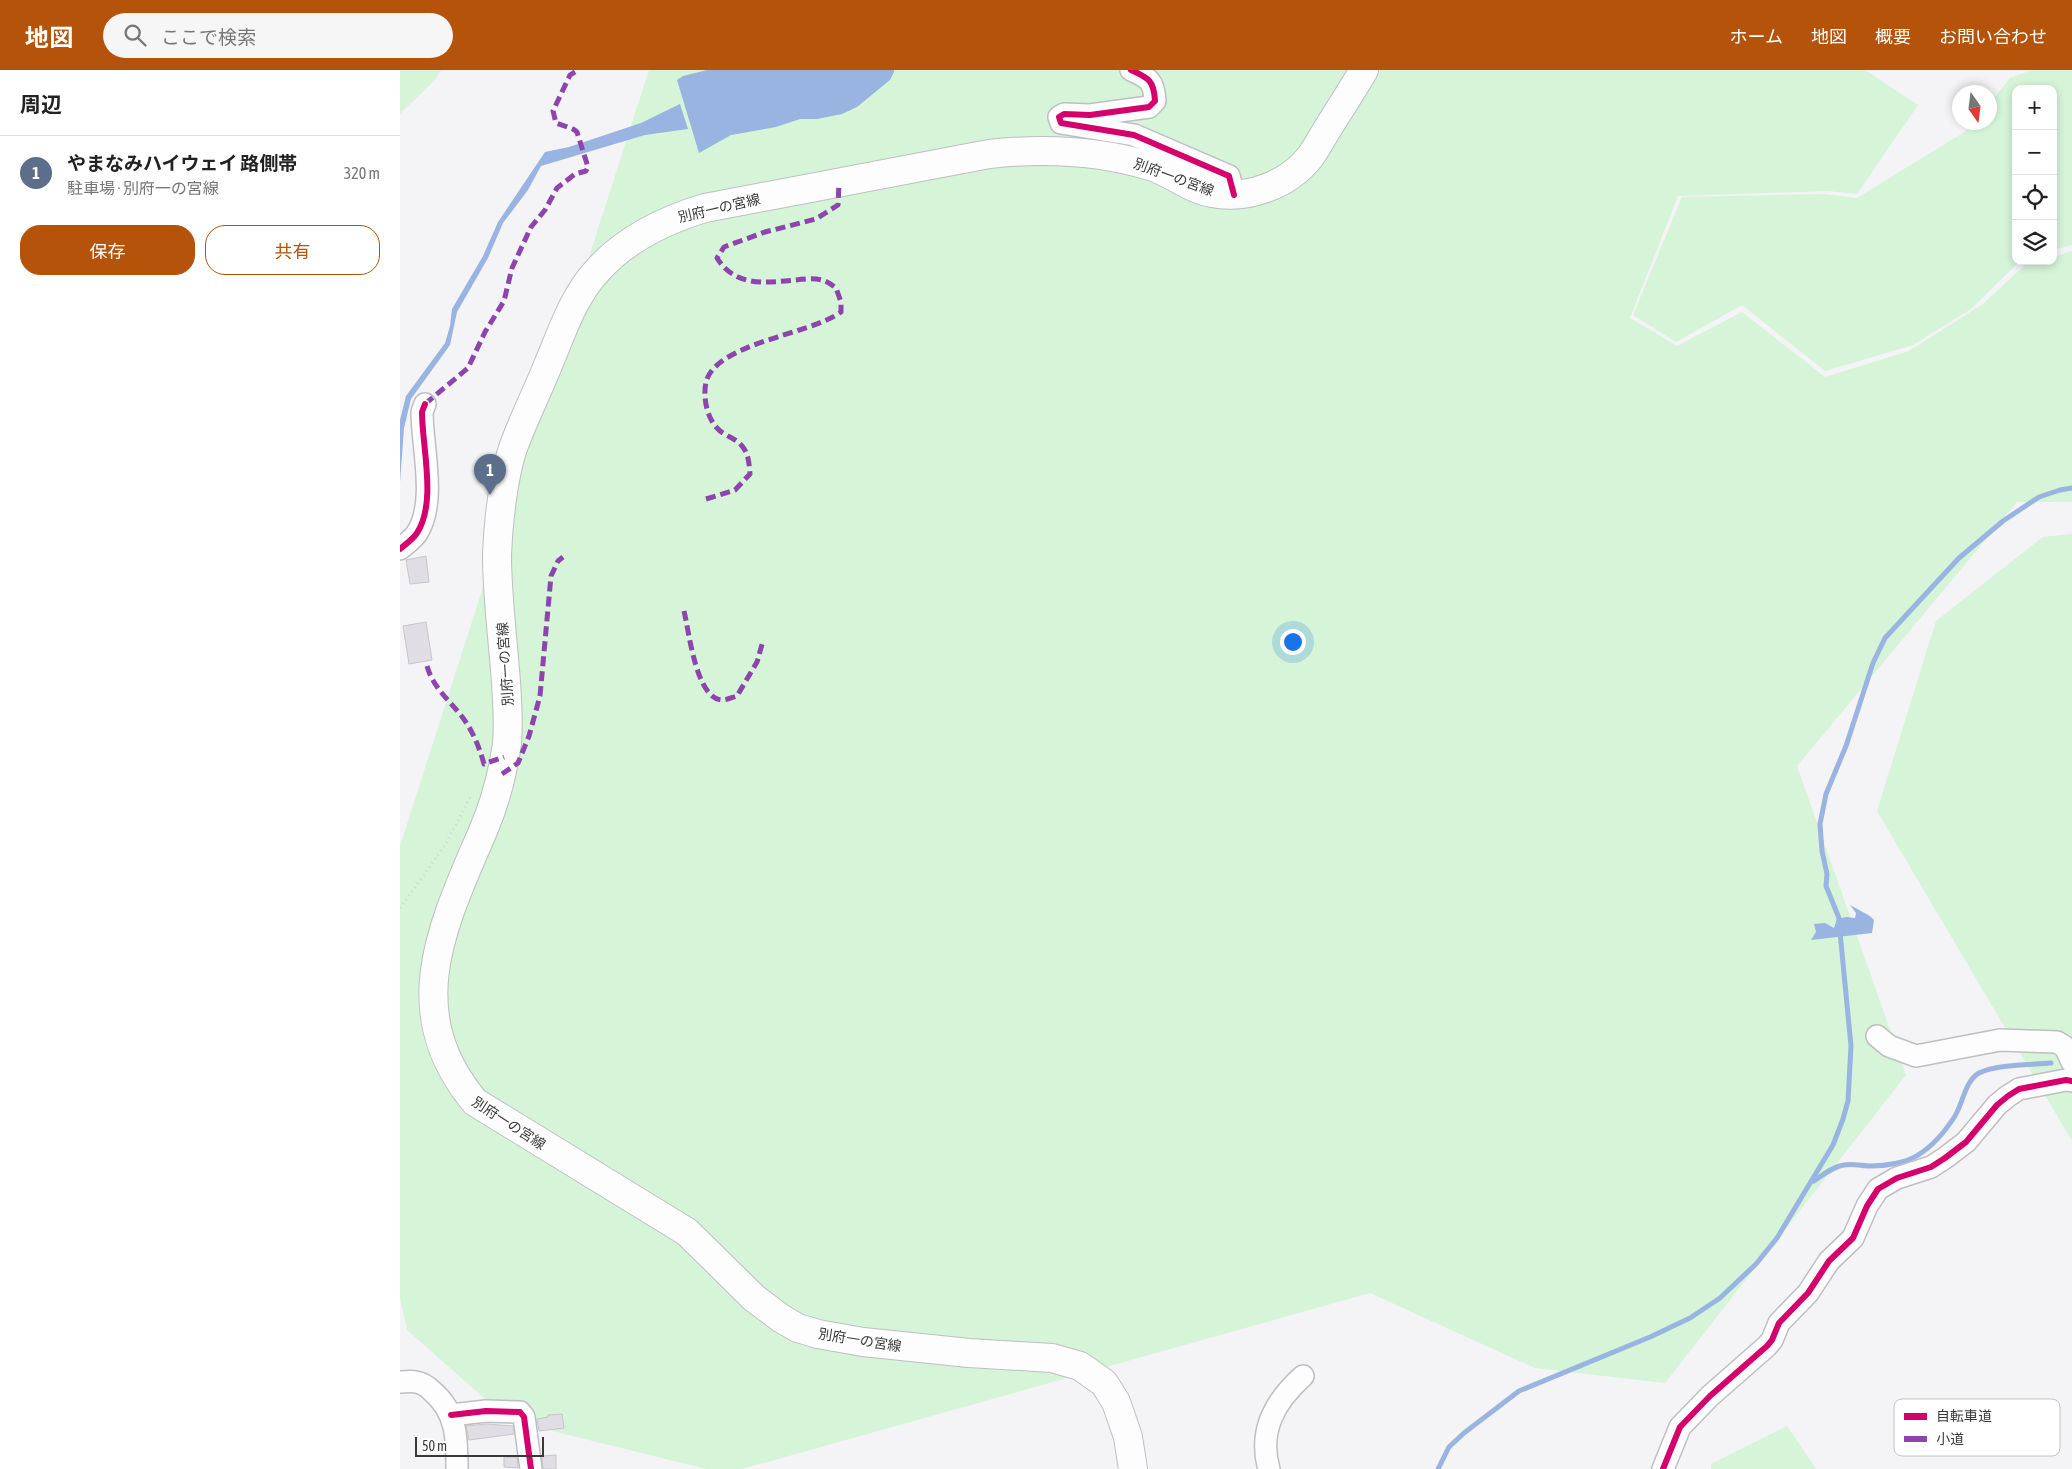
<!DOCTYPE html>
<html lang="ja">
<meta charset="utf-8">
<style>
body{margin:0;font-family:"Asap Condensed","Noto Sans JP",sans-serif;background:#f6f6f6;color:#222}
.controls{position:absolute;right:15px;top:15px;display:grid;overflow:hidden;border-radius:10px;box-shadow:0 2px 8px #0003}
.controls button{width:45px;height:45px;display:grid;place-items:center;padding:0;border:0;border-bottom:1px solid #e0e0e0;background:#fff;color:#222;font:25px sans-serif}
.compass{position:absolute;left:1552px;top:15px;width:45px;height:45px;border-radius:50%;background:#fff;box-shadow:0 2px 8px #0003;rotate:166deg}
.scale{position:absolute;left:15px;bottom:12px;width:129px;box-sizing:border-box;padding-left:5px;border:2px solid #3a393a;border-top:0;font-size:14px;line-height:18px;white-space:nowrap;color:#3a393a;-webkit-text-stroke:4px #fff;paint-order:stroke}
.you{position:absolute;left:892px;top:571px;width:18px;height:18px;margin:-12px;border:4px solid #fff;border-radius:50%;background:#1a73e8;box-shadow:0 0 0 8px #1a73e833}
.badge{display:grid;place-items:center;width:32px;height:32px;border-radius:50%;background:#b45309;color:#fff;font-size:16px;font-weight:700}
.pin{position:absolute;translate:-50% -41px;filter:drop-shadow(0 1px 2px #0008)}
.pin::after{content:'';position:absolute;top:26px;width:18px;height:15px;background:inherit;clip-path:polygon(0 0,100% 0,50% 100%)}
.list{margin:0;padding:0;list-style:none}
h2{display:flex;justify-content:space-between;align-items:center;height:65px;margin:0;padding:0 20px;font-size:21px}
h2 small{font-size:16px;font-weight:400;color:#767676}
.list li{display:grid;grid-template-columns:32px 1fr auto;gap:15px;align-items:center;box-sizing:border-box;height:75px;padding:0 20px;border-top:1px solid #e0e0e0}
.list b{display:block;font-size:19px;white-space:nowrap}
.list p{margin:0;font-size:16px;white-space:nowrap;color:#767676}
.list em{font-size:16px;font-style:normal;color:#767676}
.actions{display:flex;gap:10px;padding:15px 20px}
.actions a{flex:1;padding:11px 0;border:1px solid #b45309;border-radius:20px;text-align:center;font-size:18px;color:#b45309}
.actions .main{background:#b45309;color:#fff}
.icon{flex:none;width:28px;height:28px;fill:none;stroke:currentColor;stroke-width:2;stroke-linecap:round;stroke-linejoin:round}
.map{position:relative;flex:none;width:1672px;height:1399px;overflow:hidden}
header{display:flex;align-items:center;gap:30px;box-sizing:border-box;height:70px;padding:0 25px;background:#b45309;color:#fff}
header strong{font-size:24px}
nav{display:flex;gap:28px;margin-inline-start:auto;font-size:18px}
.search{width:350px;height:45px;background:#f6f6f6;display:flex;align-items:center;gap:12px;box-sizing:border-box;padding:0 18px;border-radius:28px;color:#767676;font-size:19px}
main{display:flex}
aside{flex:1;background:#fff}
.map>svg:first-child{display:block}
</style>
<header>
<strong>地図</strong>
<div class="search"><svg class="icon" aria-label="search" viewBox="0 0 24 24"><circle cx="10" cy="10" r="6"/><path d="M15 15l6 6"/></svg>ここで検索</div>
<nav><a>ホーム</a><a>地図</a><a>概要</a><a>お問い合わせ</a></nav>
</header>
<main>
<aside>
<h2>周辺<small></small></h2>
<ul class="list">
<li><span class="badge" style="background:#5c6f8a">1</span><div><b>やまなみハイウェイ 路側帯</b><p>駐車場 · 別府一の宮線</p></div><em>320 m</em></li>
</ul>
<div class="actions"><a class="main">保存</a><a>共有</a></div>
</aside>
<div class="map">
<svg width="1672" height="1399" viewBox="0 0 1672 1399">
<rect width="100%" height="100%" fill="#f4f3f5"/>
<path fill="#d5f4d8" d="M0,0H41L36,9L0,44Z
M249,0H1465L1518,35L1457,124L1428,121L1278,126L1230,248L1277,276L1342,242L1425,307L1509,281L1583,234L1626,194L1636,191H1653V187L1672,181V432H1617L1397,696L1506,1005L1265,1313L1135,1298L970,1223L342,1399H306L109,1350L7,1260L0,1227V776Z
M1632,0H1672V175L1653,180V19H1616V191H1620L1571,239L1513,275L1425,301L1342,235L1276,272L1233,245L1282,127L1423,124L1457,128L1566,61L1574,53L1590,52V33L1610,8Z
M1672,464V1071L1477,741L1536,551L1643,467Z
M1387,1356L1416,1399H1311V1394Z"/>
<path fill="#9ab4e1" d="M307,0H494V2L490,10L457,37L442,44L417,49H400L376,57L331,65L299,83L277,10L283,6Z
M280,34L288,59L245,65L141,96L128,120L103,153L88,188L57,242L50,275L11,329L4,358L0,412V350L6,326L45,273L50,256L52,239L83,186L98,152L145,82L169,77L241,53Z
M1450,835L1470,846L1474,850L1472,863L1411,870L1416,862L1414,854L1425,853L1434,858L1437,849L1446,847L1455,848L1456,843Z"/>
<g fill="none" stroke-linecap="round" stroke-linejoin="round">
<path stroke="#9ab4e1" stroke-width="5" d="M1439,853V848L1426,816L1427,804L1422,781L1420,754L1426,724L1446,676L1473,593L1485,568L1559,488L1603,451L1639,427L1660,420L1672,418
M1414,1111C1423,1105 1432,1097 1444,1095C1453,1093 1462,1096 1471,1096C1485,1096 1506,1093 1518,1085C1533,1076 1546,1060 1555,1046C1563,1033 1565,1011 1579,1003C1597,994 1630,995 1651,993
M1038,1399L1049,1377L1064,1363L1119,1321L1250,1267L1290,1248L1320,1228L1356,1194L1377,1168L1433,1075L1443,1049L1448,1031L1451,976L1440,862"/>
</g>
<path fill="#e1dde5" stroke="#c7c6c8" d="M26,486L29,512L10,514L6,490Z
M26,552L32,590L9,594L3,556Z
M162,1344L164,1358L139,1361L137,1349L148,1347V1345Z
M86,1354L113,1356L114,1364L69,1370L66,1356Z
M156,1385V1399H143L142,1386Z
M104,1387H117L118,1398L104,1397Z"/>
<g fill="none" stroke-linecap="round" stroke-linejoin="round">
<defs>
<path id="minor" d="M731,0C749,8 754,11 755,31L749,37L690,45L664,44L659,47L661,53L734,65L829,106L834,125
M0,479C6,474 13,469 17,463C37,432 22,377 22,342L25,334
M1477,966L1489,976L1516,986L1600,970L1657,972L1665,977L1672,992
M0,1312C5,1312 11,1311 16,1312C22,1313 27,1316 32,1321C57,1342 57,1369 57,1399
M51,1345L86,1341L120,1342L124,1347L131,1399
M869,1399C858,1361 875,1331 903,1306
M1263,1399L1280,1357L1310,1326L1367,1276L1372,1270L1379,1253L1408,1223L1429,1191L1453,1168L1467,1136L1478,1119L1497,1108L1531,1097L1545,1088L1566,1072L1597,1035L1608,1026L1619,1019L1666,1010L1672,1011"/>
<path id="major" d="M733,1399L728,1367L716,1332L704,1313L680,1296L652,1288L569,1283L463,1272L418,1264L398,1258L382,1249L354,1228L287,1162L75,1032C0,942 41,858 83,761C95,733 103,703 107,673C109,652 107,632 106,612C103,570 97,527 97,485C98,453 104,399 116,370C126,344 138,320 148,295C162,262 173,227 197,201C226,168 265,150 305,138L589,84C643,78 697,80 750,96C771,102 789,119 812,123C847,130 888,115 910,87C917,78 922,67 928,58C940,39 952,20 964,0"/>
</defs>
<use href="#minor" stroke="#bfbec0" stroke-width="24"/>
<use href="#major" stroke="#bfbec0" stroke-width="30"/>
<path stroke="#d3d2d3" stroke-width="3" stroke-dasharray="1 4" stroke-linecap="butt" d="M0,838L45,775L72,724"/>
<use href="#minor" stroke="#fdfdfe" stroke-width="21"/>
<use href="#major" stroke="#fdfdfe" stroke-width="28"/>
<path stroke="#8e44ad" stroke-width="5" stroke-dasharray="10 5" stroke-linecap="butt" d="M25,334L68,298L85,262L104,231L112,198L131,157L145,140L157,118L175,104L186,101L188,97L177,62C172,57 163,56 156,53L153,41L170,5L178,0
M306,429L335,420L350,404C349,394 349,384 342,376C336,368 324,366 317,358C306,346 303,326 306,312C316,273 409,265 441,242V232L436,218C432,215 427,211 422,210C414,208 403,209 395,210C365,213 335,217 317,188L324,177L365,162L416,149L438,135L439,113
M284,541C289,561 296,629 322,630C327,630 333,627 337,626L357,592L363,571
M27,596C33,617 47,628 60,644C72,659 79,676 84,694L104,687
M102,704L118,693L129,666L140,626L151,506L158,491L163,487"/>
<defs>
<path id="cycleway" d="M731,0C749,8 754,11 755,31L749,37L690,45L664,44L659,47L661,53L734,65L829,106L834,125
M0,479C6,474 13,469 17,463C37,432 22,377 22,342L25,334
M51,1345L86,1341L120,1342L124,1347L131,1399
M1263,1399L1280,1357L1310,1326L1367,1276L1372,1270L1379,1253L1408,1223L1429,1191L1453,1168L1467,1136L1478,1119L1497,1108L1531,1097L1545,1088L1566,1072L1597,1035L1608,1026L1619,1019L1666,1010L1672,1011"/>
</defs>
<use href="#cycleway" stroke="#fff" stroke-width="9"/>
<use href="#cycleway" stroke="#d6006c" stroke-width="6"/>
</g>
<g text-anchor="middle" stroke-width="4" stroke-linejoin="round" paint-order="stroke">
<g font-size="14" fill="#3a393a" stroke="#fff">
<text transform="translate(774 107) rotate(20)" y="5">別府一の宮線</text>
<text transform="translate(319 138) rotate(-13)" y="5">別府一の宮線</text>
<text transform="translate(105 594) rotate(-94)" y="5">別府一の宮線</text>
<text transform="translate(109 1053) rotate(33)" y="5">別府一の宮線</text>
<text transform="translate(460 1270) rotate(9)" y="5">別府一の宮線</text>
</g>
</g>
<rect x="1494" y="1329" width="166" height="57" rx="8" fill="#fff" stroke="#c4c4c4" stroke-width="1"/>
<rect x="1504" y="1343" width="23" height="7" fill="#d6006c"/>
<rect x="1504" y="1366" width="23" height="6" fill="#8e44ad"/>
<g font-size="14" fill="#3a393a">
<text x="1536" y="1351">自転車道</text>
<text x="1536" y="1374">小道</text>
</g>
</svg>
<div class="controls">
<button>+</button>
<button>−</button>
<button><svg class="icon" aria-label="locate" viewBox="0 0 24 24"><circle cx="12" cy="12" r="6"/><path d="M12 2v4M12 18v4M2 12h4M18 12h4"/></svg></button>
<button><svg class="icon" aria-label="layers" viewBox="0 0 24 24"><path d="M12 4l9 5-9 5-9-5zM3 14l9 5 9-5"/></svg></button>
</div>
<svg class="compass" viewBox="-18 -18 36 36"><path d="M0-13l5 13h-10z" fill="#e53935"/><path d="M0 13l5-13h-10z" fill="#767676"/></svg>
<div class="scale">50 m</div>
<div class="you"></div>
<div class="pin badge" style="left:90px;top:425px;background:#5c6f8a">1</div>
</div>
</main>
